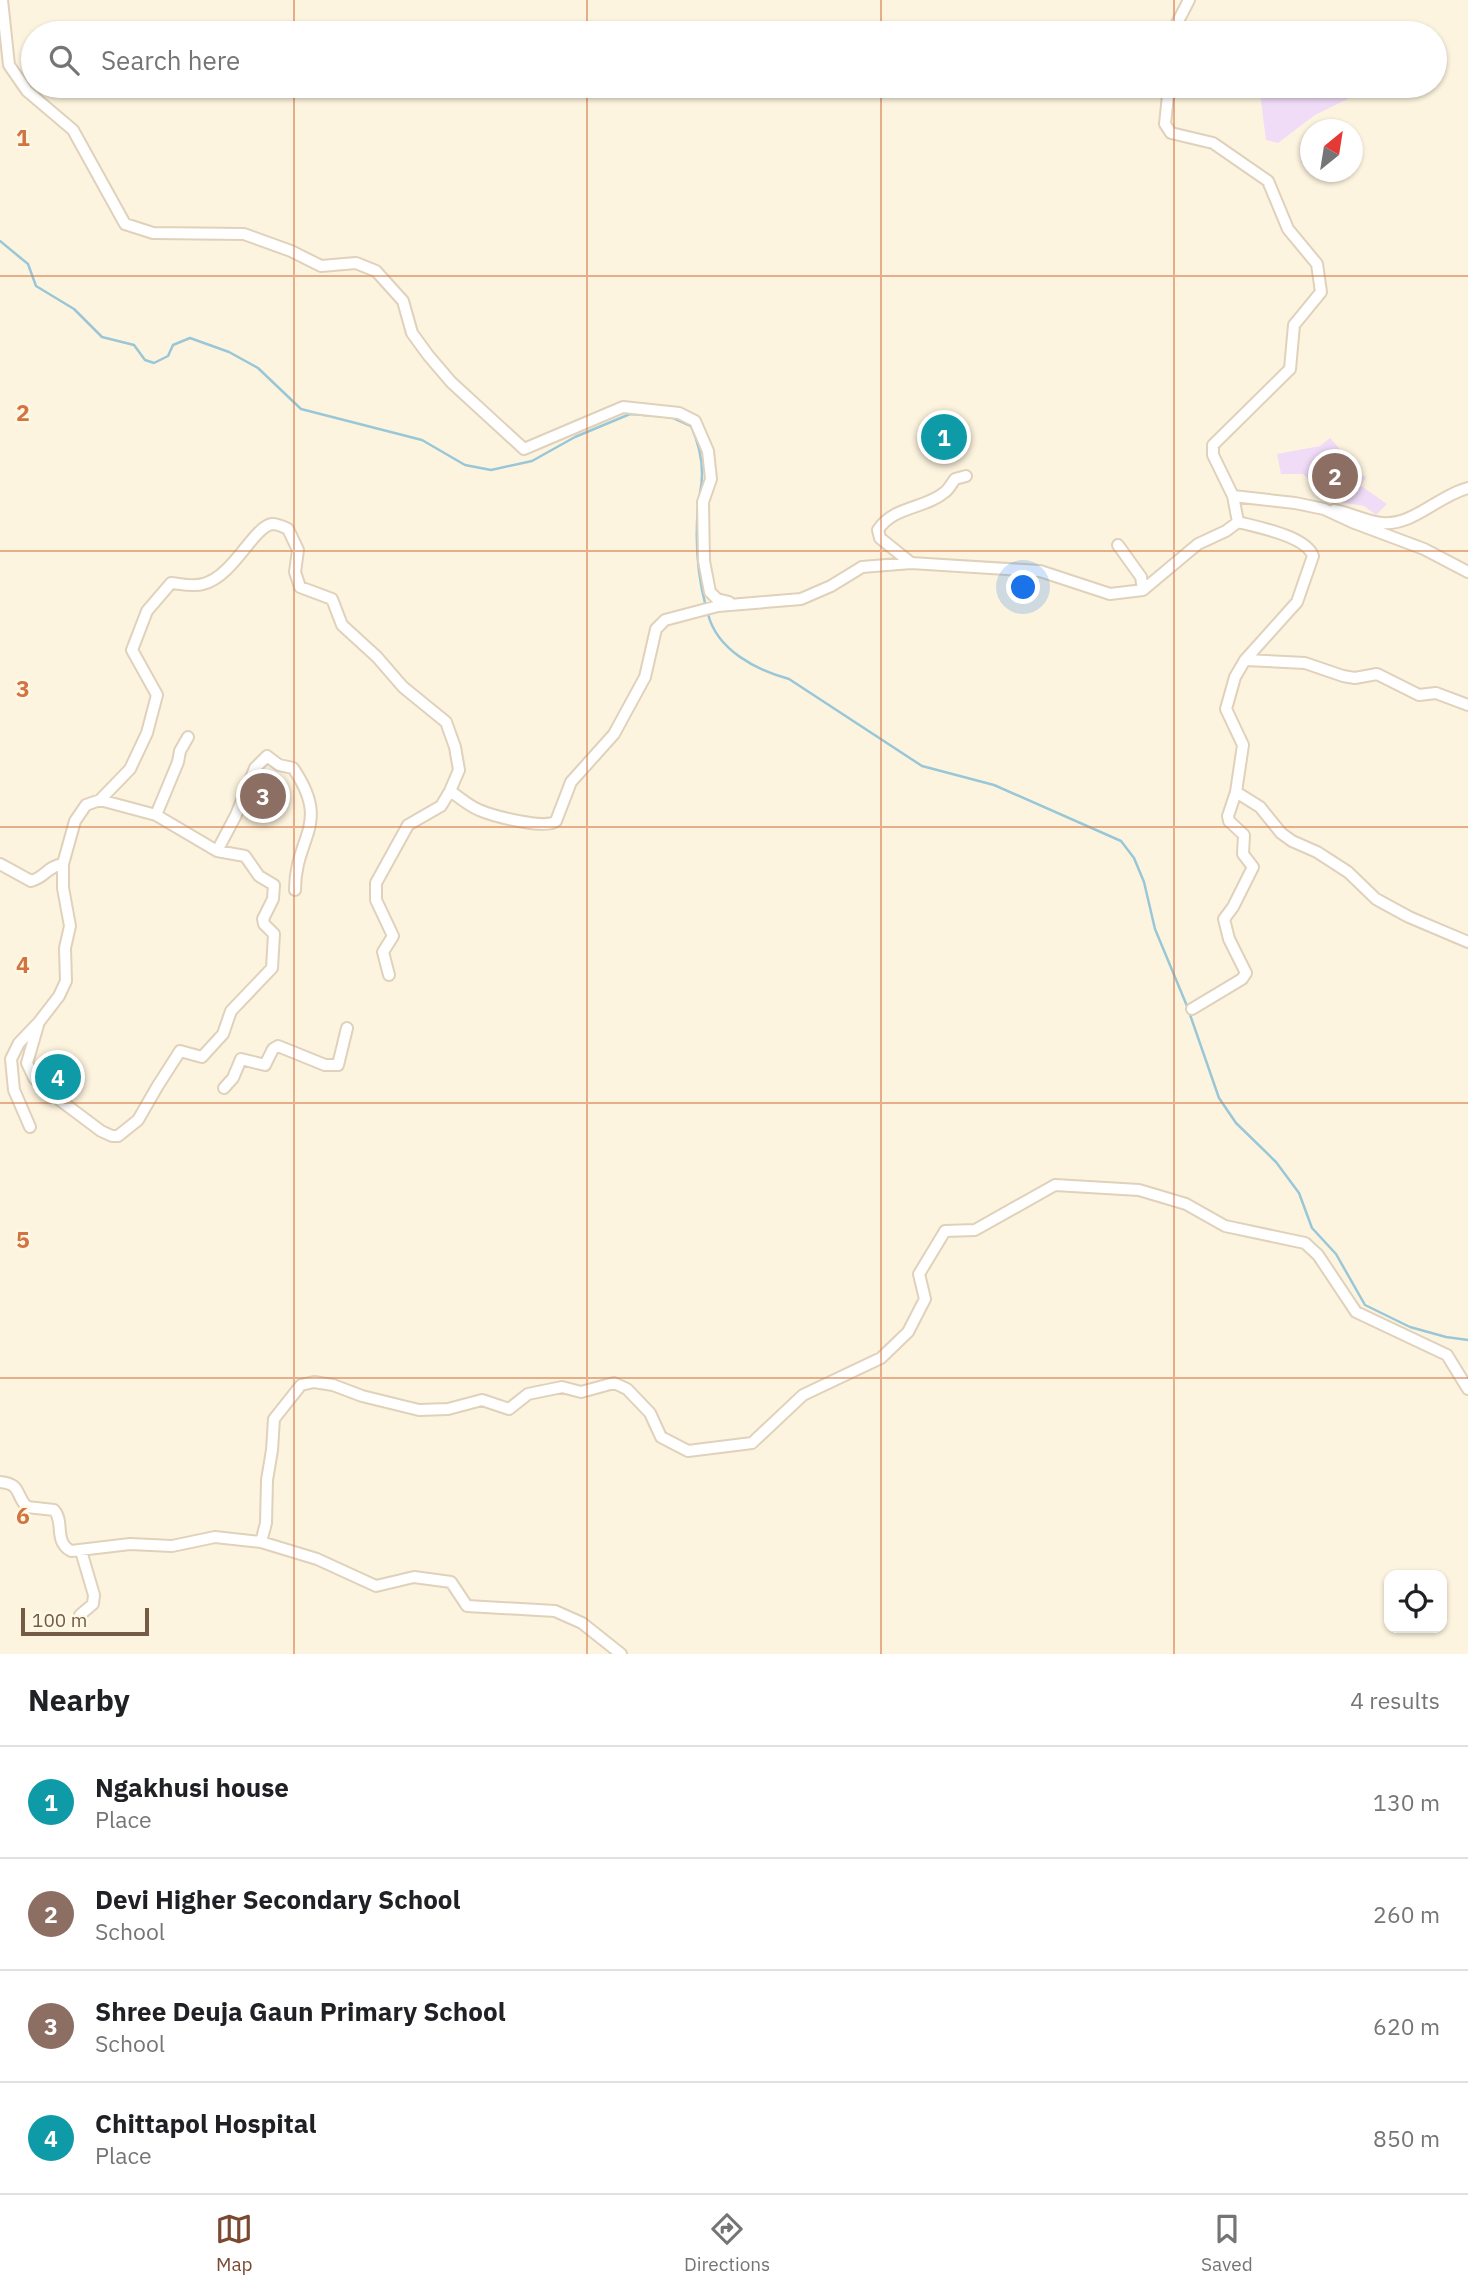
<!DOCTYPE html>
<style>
body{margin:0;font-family:"IBM Plex Sans",sans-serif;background:#f2f2f2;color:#202124}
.controls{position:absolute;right:21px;bottom:21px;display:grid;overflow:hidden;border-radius:14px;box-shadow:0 2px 5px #0004}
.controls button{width:63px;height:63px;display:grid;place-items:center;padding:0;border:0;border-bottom:2px solid #e0e0e0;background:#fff;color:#202124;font:35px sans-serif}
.compass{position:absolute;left:1300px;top:119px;width:63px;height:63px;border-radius:50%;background:#fff;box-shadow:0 2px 5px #0004;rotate:30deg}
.scale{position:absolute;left:21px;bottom:18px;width:128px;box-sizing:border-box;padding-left:7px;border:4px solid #735b46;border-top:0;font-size:19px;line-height:24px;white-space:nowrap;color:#735b46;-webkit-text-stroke:5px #fff8e5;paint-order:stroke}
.you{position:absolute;left:1024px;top:588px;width:24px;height:24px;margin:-18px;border:5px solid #fff;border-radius:50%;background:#1a73e8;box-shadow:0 0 0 10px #1a73e833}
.badge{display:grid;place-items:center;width:46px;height:46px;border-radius:50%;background:#7b4931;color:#fff;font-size:23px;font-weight:700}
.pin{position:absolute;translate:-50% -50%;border:4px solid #fff;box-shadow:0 2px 7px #0006}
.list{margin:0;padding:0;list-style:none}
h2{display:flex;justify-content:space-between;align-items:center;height:91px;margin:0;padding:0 28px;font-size:30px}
h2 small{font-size:23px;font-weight:400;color:#757577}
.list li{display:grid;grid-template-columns:46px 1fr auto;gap:21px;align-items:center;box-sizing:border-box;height:112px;padding:0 28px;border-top:2px solid #e0e0e0}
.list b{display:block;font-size:26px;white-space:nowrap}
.list p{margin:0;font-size:23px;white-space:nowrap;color:#757577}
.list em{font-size:23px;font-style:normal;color:#757577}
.icon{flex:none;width:38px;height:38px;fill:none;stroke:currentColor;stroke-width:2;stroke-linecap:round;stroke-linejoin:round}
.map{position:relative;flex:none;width:1468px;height:1654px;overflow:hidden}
.search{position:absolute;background:#fff;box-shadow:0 2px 5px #0004;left:21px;right:21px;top:21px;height:77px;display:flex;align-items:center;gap:18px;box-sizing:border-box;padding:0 24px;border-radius:38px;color:#757577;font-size:26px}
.sheet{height:539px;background:#fff}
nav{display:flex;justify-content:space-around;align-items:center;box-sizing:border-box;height:98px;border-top:2px solid #e0e0e0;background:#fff;font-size:19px;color:#757577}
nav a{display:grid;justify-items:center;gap:4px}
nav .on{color:#7b4931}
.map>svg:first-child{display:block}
</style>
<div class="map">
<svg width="1468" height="1654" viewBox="0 0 1468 1654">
<rect width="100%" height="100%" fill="#fdf4df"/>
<path fill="#f1dcf8" d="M1259,86H1374L1315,115L1278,143L1266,140Z
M1330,438L1349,459L1347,462L1366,478L1360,485L1387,504L1376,515L1364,506L1333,501L1303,474H1281L1277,454L1320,446Z
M256,776L265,781L263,786L273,792L277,800L273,819L258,815L262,807L248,794Z"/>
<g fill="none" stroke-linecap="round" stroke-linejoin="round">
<path stroke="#99c7d8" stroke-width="2.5" d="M0,241L28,264L36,286L74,309L102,337L134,345L145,360L154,363L168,356L173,345L190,338L229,352L258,368L301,409L422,440L465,465L491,470L532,461L575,437L630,414L671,417L691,426C701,448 705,469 700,493
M698,507C695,542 697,574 706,607
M708,614C717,650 756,670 789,679L922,766L994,785L1121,841L1134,858L1144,882L1155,929L1187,1006L1219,1098L1236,1123L1276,1162L1299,1193L1312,1228L1336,1254L1365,1305L1410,1327L1446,1337L1468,1340"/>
<defs>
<path id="street" d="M2,0L9,65L27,91L73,130L125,224L153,233L244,234L291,251L321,266L356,263L376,271L403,301L412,333L428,355L451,382L524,449L623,407L679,413L695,421L708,451L711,479L703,502L704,561L710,592L717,599L729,602
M1172,33L1189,0
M1233,496L1295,503L1324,509L1352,522L1424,549L1468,572
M1334,510C1351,513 1367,522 1382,523C1413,526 1439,495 1468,488
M1118,545L1141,577L1143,590
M911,563L880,538L878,530C893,506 925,509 945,492C949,489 952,483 955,479L966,476
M1245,660L1305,663L1343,676L1355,678L1377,674L1419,695L1436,693L1468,705
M450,791C459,797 469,806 479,810C493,816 546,830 556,821L571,782L614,734L645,677L656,629L665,620L718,606L801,599L831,586L862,567L911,563L1040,571L1110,594L1143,590L1198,544L1226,531L1238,522L1233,496L1213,455V445L1290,369L1294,325L1321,292L1317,264L1288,229L1268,181L1213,143L1171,133L1165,124L1169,86
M1236,792L1260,807L1281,833L1292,841L1317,852L1348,872L1376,899L1409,917L1468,942
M100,800L130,769L147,733L157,695L132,650L147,611L171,583C181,584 194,587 203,584C233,577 253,527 272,524C277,524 284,527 288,529L298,550L295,572L300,587L332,599L342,625L377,657L403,687L446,722L455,747L459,770L450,791L441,806L408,825L376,883V900L393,936L383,952L389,975
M156,815L178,762L180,751L188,737
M0,864L31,881C46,877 46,867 63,864
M1192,1009L1242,979L1246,973L1229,939L1224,919L1233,907L1253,867L1243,854L1244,835L1229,821L1228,816L1236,792L1243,745L1226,709L1235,677L1245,660L1297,602L1313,556C1306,536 1257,527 1238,522
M38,1025L27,1063L34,1078L45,1089L101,1131L112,1136H118L138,1120L157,1087L180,1051L202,1057L223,1034L231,1011L272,968L274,934L264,924L263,919L273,899L274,885L259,876L245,856L217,851
M224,1088L233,1078L241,1059L265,1065L273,1049L278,1046L325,1065H338L347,1028
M30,1127L14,1090L11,1059L19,1043L39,1022L59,996L66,981L65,948L70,926L63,888V864L75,821L86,805L100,800L156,815L217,851L236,815L255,768L267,756L279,765L293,768C332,825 295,836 295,890
M0,1482C22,1484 15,1495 27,1507L54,1510C65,1522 53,1541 71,1551L130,1544L172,1546L215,1537L261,1542L317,1559L376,1586L414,1577L451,1582L467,1606L555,1611L582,1623L621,1654
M261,1542L266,1523L267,1480L272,1450L274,1419L301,1385L314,1382L333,1385L362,1396L419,1410L448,1409L482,1400L509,1409L528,1394L562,1387L581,1392L614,1383L627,1389L650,1413L661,1437L688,1451L752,1443L803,1395L881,1358L908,1332L925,1299L919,1274L945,1231L975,1230L1055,1185L1139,1190L1186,1204L1225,1226L1305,1243L1318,1255L1356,1312L1447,1355L1468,1389
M80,1615L93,1604L94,1595L81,1551"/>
</defs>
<use href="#street" stroke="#e0d1bb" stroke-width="14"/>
<use href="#street" stroke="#fff" stroke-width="10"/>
</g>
<path fill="none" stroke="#d27441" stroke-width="2" stroke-opacity="0.55" d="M294,0V33M587,0V33M881,0V33M1174,0V33M294,86V1654M587,86V1654M881,86V1654M1174,86V1654M0,276H1468M0,551H1468M0,827H1468M0,1103H1468M0,1378H1468"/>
<g font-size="23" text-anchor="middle" font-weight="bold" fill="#d27441" stroke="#fff8e5" stroke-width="5" stroke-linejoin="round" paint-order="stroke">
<text x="23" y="146">1</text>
<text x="23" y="421">2</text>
<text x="23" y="697">3</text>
<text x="23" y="973">4</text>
<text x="23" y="1248">5</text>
<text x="23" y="1524">6</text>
</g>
</svg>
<div class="controls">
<button><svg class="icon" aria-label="locate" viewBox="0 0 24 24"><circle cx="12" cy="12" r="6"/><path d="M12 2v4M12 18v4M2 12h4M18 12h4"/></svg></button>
</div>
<svg class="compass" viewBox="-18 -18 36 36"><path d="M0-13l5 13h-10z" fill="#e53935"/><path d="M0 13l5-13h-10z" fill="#757577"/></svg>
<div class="scale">100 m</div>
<div class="you"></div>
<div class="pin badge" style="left:944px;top:437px;background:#0f9aa8">1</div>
<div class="pin badge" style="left:1335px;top:476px;background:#8d6e63">2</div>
<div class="pin badge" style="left:263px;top:796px;background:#8d6e63">3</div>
<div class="pin badge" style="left:58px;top:1077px;background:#0f9aa8">4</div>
<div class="search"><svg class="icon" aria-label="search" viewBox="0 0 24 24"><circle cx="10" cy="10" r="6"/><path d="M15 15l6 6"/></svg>Search here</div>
</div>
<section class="sheet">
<h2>Nearby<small>4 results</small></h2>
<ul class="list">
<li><span class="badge" style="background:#0f9aa8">1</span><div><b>Ngakhusi house</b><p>Place</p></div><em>130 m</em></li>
<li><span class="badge" style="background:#8d6e63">2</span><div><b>Devi Higher Secondary School</b><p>School</p></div><em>260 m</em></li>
<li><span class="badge" style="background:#8d6e63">3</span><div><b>Shree Deuja Gaun Primary School</b><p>School</p></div><em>620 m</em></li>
<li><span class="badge" style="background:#0f9aa8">4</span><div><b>Chittapol Hospital</b><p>Place</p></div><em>850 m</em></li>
</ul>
</section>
<nav>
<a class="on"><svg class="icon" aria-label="map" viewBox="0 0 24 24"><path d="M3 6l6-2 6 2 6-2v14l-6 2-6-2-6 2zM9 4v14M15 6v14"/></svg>Map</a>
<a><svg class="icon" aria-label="directions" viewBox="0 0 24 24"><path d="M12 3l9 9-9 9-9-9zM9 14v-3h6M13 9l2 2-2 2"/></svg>Directions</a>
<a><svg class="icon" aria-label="saved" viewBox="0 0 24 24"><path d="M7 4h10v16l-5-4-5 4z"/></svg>Saved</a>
</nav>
